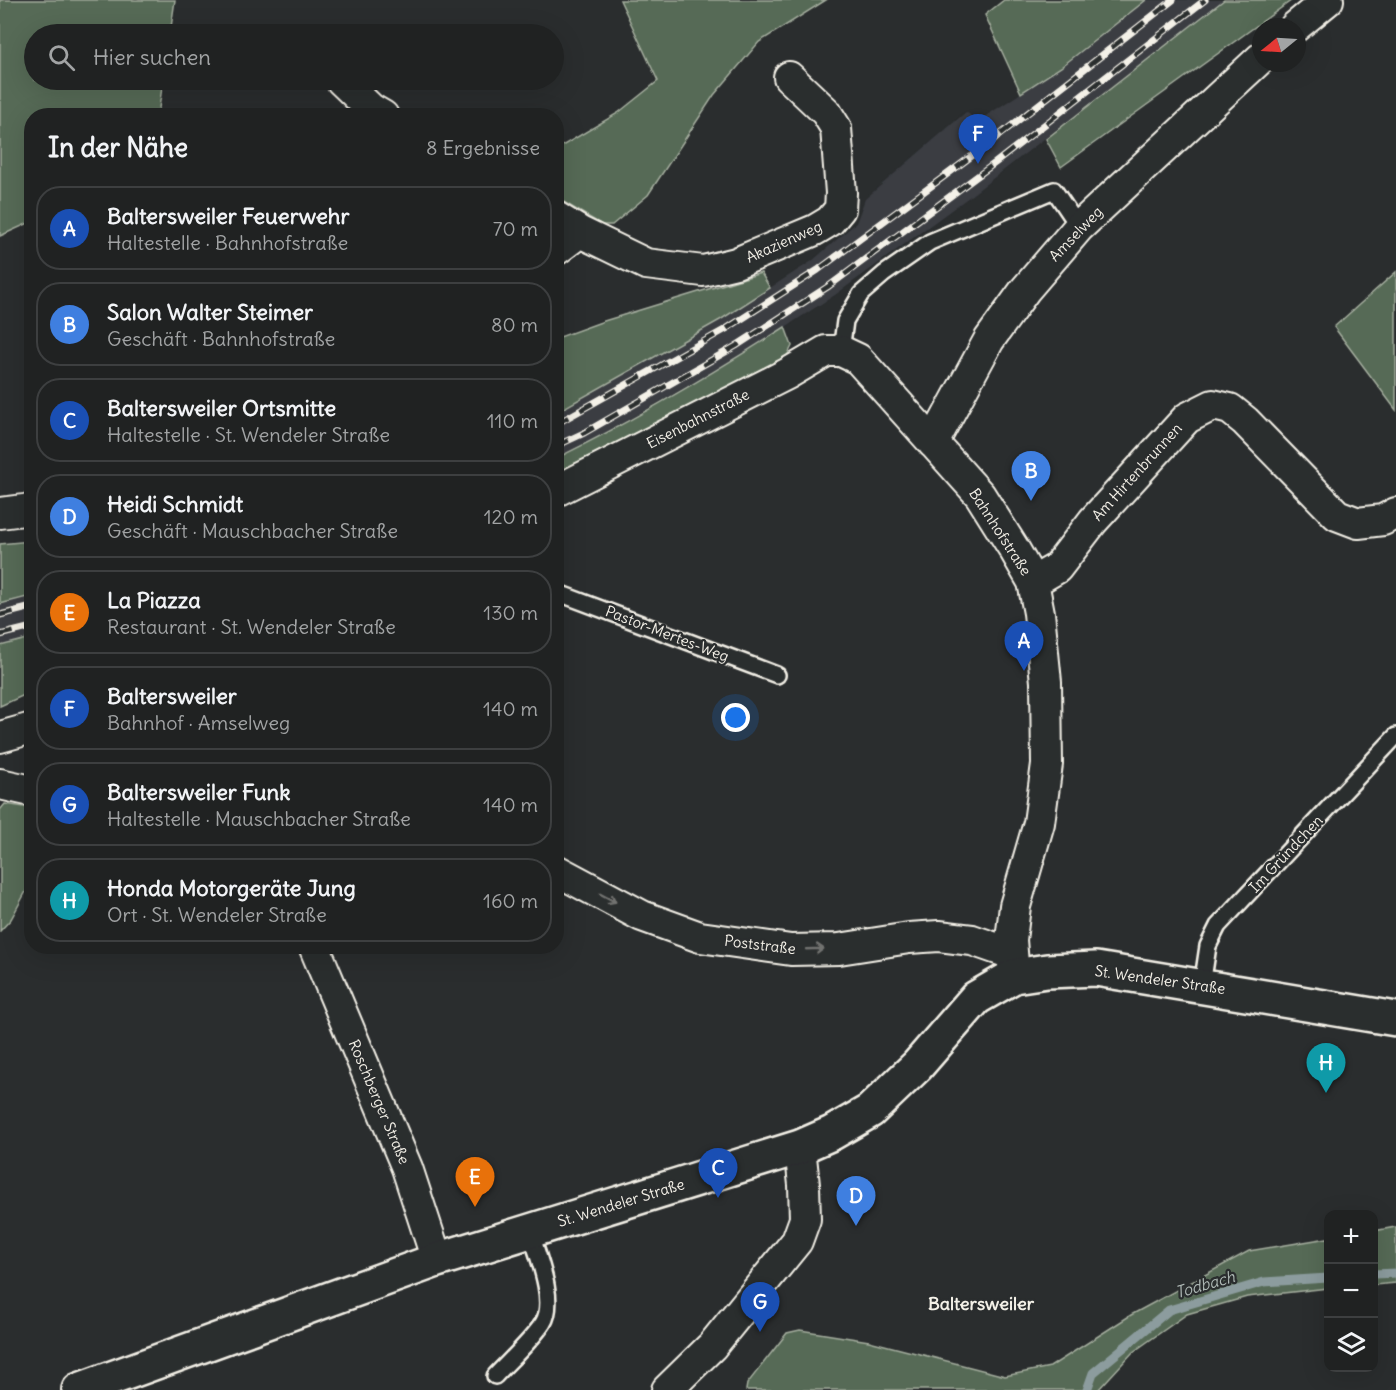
<!DOCTYPE html>
<html lang="de">
<meta charset="utf-8">
<style>
body{margin:0;font-family:Delius,sans-serif;background:#282a2a;color:#f1f3f6}
.controls{position:absolute;right:18px;bottom:18px;display:grid;overflow:hidden;border-radius:12px;box-shadow:0 6px 24px #0002}
.controls button{width:54px;height:54px;display:grid;place-items:center;padding:0;border:0;border-bottom:2px solid #3d3f40;background:#202222;color:#f1f3f6;font:30px sans-serif}
.compass{position:absolute;left:1252px;top:18px;width:54px;height:54px;border-radius:50%;background:#202222;box-shadow:0 6px 24px #0002;rotate:252deg}
.you{position:absolute;left:736px;top:718px;width:21px;height:21px;margin:-15px;border:4px solid #fff;border-radius:50%;background:#1a73e8;box-shadow:0 0 0 9px #1a73e833}
.badge{display:grid;place-items:center;width:39px;height:39px;border-radius:50%;background:#ffd166;color:#fff;font-size:20px;font-weight:700}
.pin{position:absolute;translate:-50% -50px;filter:drop-shadow(0 2px 3px #0008)}
.pin::after{content:'';position:absolute;top:32px;width:21px;height:18px;background:inherit;clip-path:polygon(0 0,100% 0,50% 100%)}
.list{margin:0;padding:0;list-style:none}
h2{display:flex;justify-content:space-between;align-items:center;height:78px;margin:0;padding:0 24px;font-size:26px}
h2 small{font-size:20px;font-weight:400;color:#a2a4a5}
.list li{display:grid;grid-template-columns:39px 1fr auto;gap:18px;align-items:center;box-sizing:border-box;height:84px;margin:0 12px 12px;padding:0 12px;border:2px solid #3d3f40;border-radius:24px}
.list b{display:block;font-size:22px;white-space:nowrap}
.list p{margin:0;font-size:20px;white-space:nowrap;color:#a2a4a5}
.list em{font-size:20px;font-style:normal;color:#a2a4a5}
.icon{flex:none;width:33px;height:33px;fill:none;stroke:currentColor;stroke-width:2;stroke-linecap:round;stroke-linejoin:round}
.map{position:relative;flex:none;width:1396px;height:1390px;overflow:hidden}
.search{position:absolute;background:#202222;box-shadow:0 6px 24px #0002;left:24px;top:24px;width:540px;height:66px;display:flex;align-items:center;gap:15px;box-sizing:border-box;padding:0 21px;border-radius:33px;color:#a2a4a5;font-size:22px}
.panel{position:absolute;background:#202222;box-shadow:0 6px 24px #0002;left:24px;top:108px;width:540px;height:846px;border-radius:24px}
.map>svg:first-child{display:block}
</style>
<div class="map">
<svg width="1396" height="1390" viewBox="0 0 1396 1390">
<rect width="100%" height="100%" fill="#2a2d2e"/>
<filter id="ink" filterUnits="userSpaceOnUse"><feTurbulence type="fractalNoise" baseFrequency=".0167" numOctaves="2"/><feDisplacementMap in="SourceGraphic" scale="12" xChannelSelector="R" yChannelSelector="G"/><feConvolveMatrix kernelMatrix="1 2 1 2 8 2 1 2 1" color-interpolation-filters="sRGB"/></filter>
<g filter="url(#ink)">
<path fill="#3a3c42" d="M1146,0H1224L969,197L835,295L742,355L589,442L557,458V412L720,320L812,261L856,223L865,199L966,112L978,121L1061,67Z
M31,596V638L0,646V604Z"/>
<path fill="#566a56" stroke="#a5ae9f" stroke-width="1.5" d="M0,0H175L170,34H34V80H163L158,115L32,116L31,222L0,236Z
M620,0H826L759,42L714,95L648,195L612,225H602L557,198V149L618,113L658,81Z
M1004,0H1146L1061,67L1021,93L985,15Z
M1224,0H1292L1061,167L1046,139Z
M1396,272V410L1334,327Z
M761,273L770,288L720,320L557,412V338L604,321Z
M785,327L792,346L783,364L557,473V458C635,420 712,374 785,327Z
M31,541V596L0,604V544Z
M31,638V692L0,706V646Z
M5,804L31,808V882L11,919L0,931V810Z
M1396,1227V1283L1374,1285V1231Z
M1328,1238V1288L1247,1297L1187,1314L1133,1352L1098,1390H746L747,1384L787,1333L800,1330L869,1341L1005,1376L1050,1367L1131,1315L1249,1251Z"/>
<g fill="none" stroke-linecap="round" stroke-linejoin="round">
<path stroke="#8c9c9e" stroke-width="9" d="M1374,1274L1396,1273
M1087,1390L1093,1373L1169,1310L1264,1282L1328,1278"/>
<defs>
<path id="lane" d="M841,351L845,321L861,294L884,274L930,242L1054,190L1079,227
M556,592L777,675
M1202,986L1208,946L1218,926L1396,736
M495,1376C510,1360 532,1340 543,1323C557,1301 537,1254 530,1231"/>
<path id="street" d="M1295,27L1328,0
M341,80L371,109L383,116
M556,217L580,232L646,264L703,271L736,263L815,230L830,221L840,209L841,193L836,128L826,112L789,77
M556,250L580,232
M933,443L989,340L1025,290L1079,227L1261,58
M556,491L787,374L826,351H841L858,359L980,495L1014,549L1033,582L1039,613L1046,682L1047,764L1039,823L1015,906L1011,940L1014,976
M0,513L32,509
M1033,582L1057,568L1093,521L1187,418L1213,405L1230,409L1245,421L1337,515L1358,523L1383,520L1396,513
M0,737L32,728
M0,784L32,791
M556,870L642,916L700,937L791,950L839,949L909,938L939,936L972,940L1012,954
M314,946L407,1168L437,1260
M667,1390L712,1346L797,1241L805,1219L804,1185L800,1147"/>
<path id="secondary" d="M79,1390L437,1260L800,1147L832,1133L870,1111L917,1066L976,998L1014,976L1047,971L1096,969L1396,1019"/>
</defs>
<use href="#lane" stroke="#f4f1e8" stroke-width="20"/>
<use href="#street" stroke="#f4f1e8" stroke-width="34"/>
<use href="#secondary" stroke="#f4f1e8" stroke-width="38"/>
<use href="#lane" stroke="#2a2d2e" stroke-width="15"/>
<use href="#street" stroke="#2a2d2e" stroke-width="30"/>
<use href="#secondary" stroke="#2a2d2e" stroke-width="33"/>
<defs>
<path id="rail" d="M556,424L726,329L818,270L984,147L1173,0
M556,446L584,433L736,346L829,286L995,163L1205,0
M0,615L32,607
M0,635L32,627"/>
</defs>
<use href="#rail" stroke="#f4f1e8" stroke-width="7"/>
<use href="#rail" stroke="#2a2d2e" stroke-width="4.5" stroke-dasharray="14" stroke-linecap="butt"/>
</g>
<defs><path id="oneway-shaft" d="M-6 0H5M1.5-3L5.5 0L1.5 3" fill="none" stroke-width="1.6" stroke-linecap="round" stroke-linejoin="round" transform="scale(1.5)"/></defs>
<g stroke="#71726f">
<use href="#oneway-shaft" transform="translate(608 898) rotate(28)"/>
<use href="#oneway-shaft" transform="translate(815 949) rotate(-2)"/>
</g>
</g>
<g text-anchor="middle" stroke-width="4.5" stroke-linejoin="round" paint-order="stroke">
<g font-size="15" fill="#f4f1e8" stroke="#2a2d2e">
<text transform="translate(1076 234) rotate(-46)" y="5">Amselweg</text>
<text transform="translate(784 242) rotate(-24)" y="5">Akazienweg</text>
<text transform="translate(698 419) rotate(-27)" y="5">Eisenbahnstraße</text>
<text transform="translate(1137 472) rotate(-48)" y="5">Am Hirtenbrunnen</text>
<text transform="translate(1000 532) rotate(57)" y="5">Bahnhofstraße</text>
<text transform="translate(667 634) rotate(21)" y="5">Pastor-Mertes-Weg</text>
<text transform="translate(1286 854) rotate(-47)" y="5">Im Gründchen</text>
<text transform="translate(760 945) rotate(7)" y="5">Poststraße</text>
<text transform="translate(1160 980) rotate(8)" y="5">St. Wendeler Straße</text>
<text transform="translate(379 1102) rotate(67)" y="5">Roschberger Straße</text>
<text transform="translate(621 1203) rotate(-17)" y="5">St. Wendeler Straße</text>
</g>
<g font-size="16" font-style="italic" fill="#afb9b6" stroke="#2a2d2e">
<text transform="translate(1205 1284) rotate(-16)" y="6">Todbach</text>
</g>
<g font-size="18" font-weight="bold" fill="#f4f1e8" stroke="#2a2d2e">
<text x="981" y="1310">Baltersweiler</text>
</g>
</g>
</svg>
<div class="controls">
<button>+</button>
<button>−</button>
<button><svg class="icon" aria-label="layers" viewBox="0 0 24 24"><path d="M12 4l9 5-9 5-9-5zM3 14l9 5 9-5"/></svg></button>
</div>
<svg class="compass" viewBox="-18 -18 36 36"><path d="M0-13l5 13h-10z" fill="#e53935"/><path d="M0 13l5-13h-10z" fill="#a2a4a5"/></svg>
<div class="you"></div>
<div class="pin badge" style="left:1024px;top:671px;background:#1a4fb4">A</div>
<div class="pin badge" style="left:1031px;top:501px;background:#3f7fe0">B</div>
<div class="pin badge" style="left:718px;top:1198px;background:#1a4fb4">C</div>
<div class="pin badge" style="left:856px;top:1226px;background:#3f7fe0">D</div>
<div class="pin badge" style="left:475px;top:1207px;background:#e8710a">E</div>
<div class="pin badge" style="left:978px;top:164px;background:#1a4fb4">F</div>
<div class="pin badge" style="left:760px;top:1332px;background:#1a4fb4">G</div>
<div class="pin badge" style="left:1326px;top:1093px;background:#0f9aa8">H</div>
<div class="search"><svg class="icon" aria-label="search" viewBox="0 0 24 24"><circle cx="10" cy="10" r="6"/><path d="M15 15l6 6"/></svg>Hier suchen</div>
<section class="panel">
<h2>In der Nähe<small>8 Ergebnisse</small></h2>
<ul class="list">
<li><span class="badge" style="background:#1a4fb4">A</span><div><b>Baltersweiler Feuerwehr</b><p>Haltestelle · Bahnhofstraße</p></div><em>70 m</em></li>
<li><span class="badge" style="background:#3f7fe0">B</span><div><b>Salon Walter Steimer</b><p>Geschäft · Bahnhofstraße</p></div><em>80 m</em></li>
<li><span class="badge" style="background:#1a4fb4">C</span><div><b>Baltersweiler Ortsmitte</b><p>Haltestelle · St. Wendeler Straße</p></div><em>110 m</em></li>
<li><span class="badge" style="background:#3f7fe0">D</span><div><b>Heidi Schmidt</b><p>Geschäft · Mauschbacher Straße</p></div><em>120 m</em></li>
<li><span class="badge" style="background:#e8710a">E</span><div><b>La Piazza</b><p>Restaurant · St. Wendeler Straße</p></div><em>130 m</em></li>
<li><span class="badge" style="background:#1a4fb4">F</span><div><b>Baltersweiler</b><p>Bahnhof · Amselweg</p></div><em>140 m</em></li>
<li><span class="badge" style="background:#1a4fb4">G</span><div><b>Baltersweiler Funk</b><p>Haltestelle · Mauschbacher Straße</p></div><em>140 m</em></li>
<li><span class="badge" style="background:#0f9aa8">H</span><div><b>Honda Motorgeräte Jung</b><p>Ort · St. Wendeler Straße</p></div><em>160 m</em></li>
</ul>
</section>
</div>
